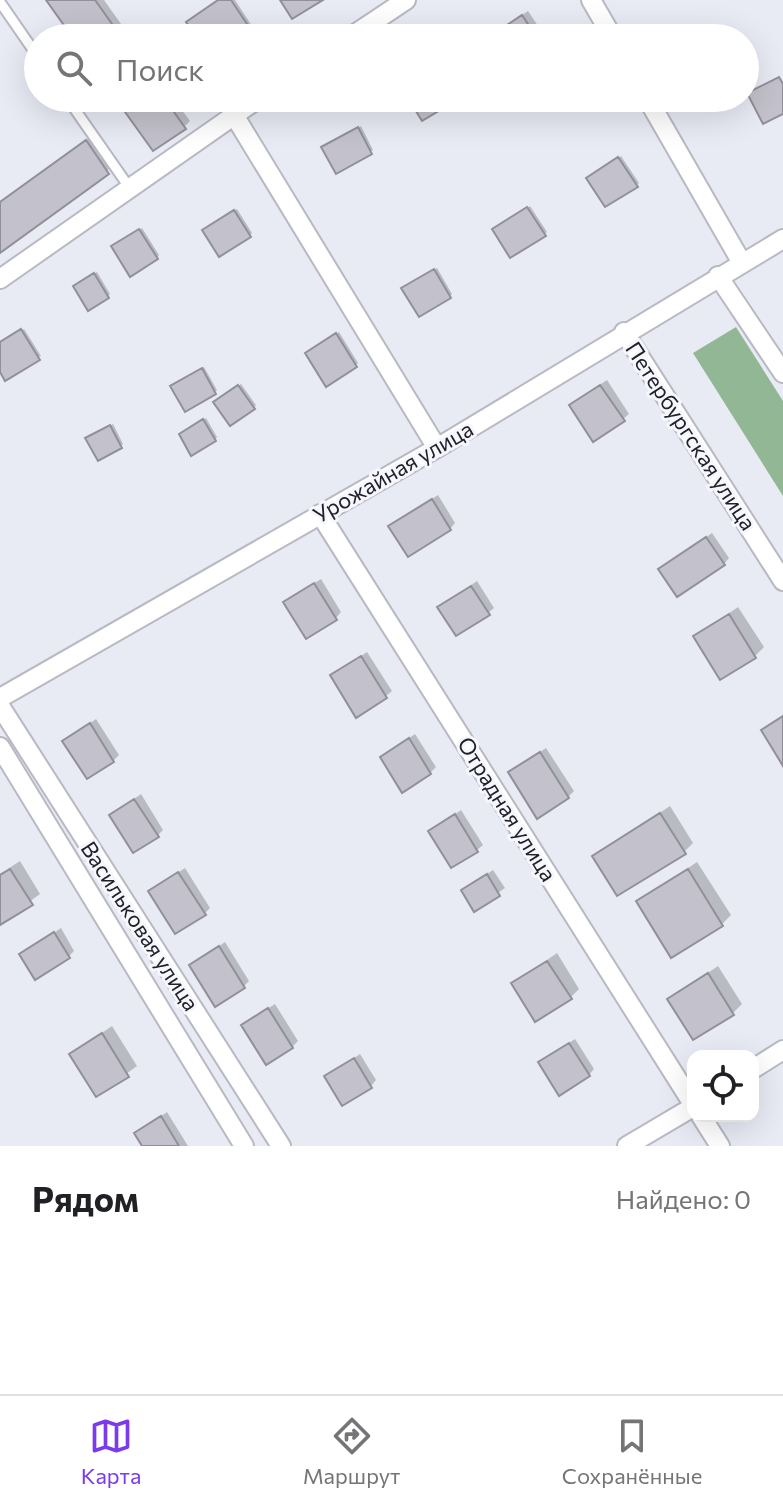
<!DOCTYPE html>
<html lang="ru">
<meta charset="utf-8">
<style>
body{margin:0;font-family:Commissioner,sans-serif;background:#f6f6f6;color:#202124}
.controls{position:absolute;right:24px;bottom:24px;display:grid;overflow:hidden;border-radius:16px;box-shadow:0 8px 32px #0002}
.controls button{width:72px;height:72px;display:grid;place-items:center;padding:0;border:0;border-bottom:2px solid #e0e0e0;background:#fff;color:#202124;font:40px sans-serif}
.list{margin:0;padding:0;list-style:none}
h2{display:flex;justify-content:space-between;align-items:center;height:104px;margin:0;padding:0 32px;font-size:34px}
h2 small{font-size:26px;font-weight:400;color:#757577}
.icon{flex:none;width:44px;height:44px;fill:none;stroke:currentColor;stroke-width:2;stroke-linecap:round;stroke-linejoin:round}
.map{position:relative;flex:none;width:783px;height:1146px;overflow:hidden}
.search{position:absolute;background:#fff;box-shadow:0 8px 32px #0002;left:24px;right:24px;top:24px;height:88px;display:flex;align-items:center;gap:20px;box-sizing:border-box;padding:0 28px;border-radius:44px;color:#757577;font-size:30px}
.sheet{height:248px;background:#fff}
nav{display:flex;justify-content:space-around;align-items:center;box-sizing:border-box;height:112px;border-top:2px solid #e0e0e0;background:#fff;font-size:22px;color:#757577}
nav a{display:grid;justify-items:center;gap:4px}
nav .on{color:#7c3aed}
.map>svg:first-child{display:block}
</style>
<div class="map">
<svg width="783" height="1146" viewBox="0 0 783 1146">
<rect width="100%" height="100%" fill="#e8eaf4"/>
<path fill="#92b795" d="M736,327L783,401V496L693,353Z"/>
<path fill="#0003" d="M49,0H104L131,38H76Z
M220,0H235L254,29L241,38H199Z
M528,11L546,38H496L500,30Z
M118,98H173L190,121L184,127Z
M361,126L373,150L336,171L326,145Z
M92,136L113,166L0,250V202Z
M621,156L639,183L636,185L591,176Z
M530,206L547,232L511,256L496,227Z
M237,209L252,233L250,235L207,228Z
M142,228L159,255L157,258L116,244Z
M437,268L452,294L450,296L406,286Z
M97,272L110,294L108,296L77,284Z
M24,329L41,356L0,368V343Z
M339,332L358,363L356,365L310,351Z
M204,367L217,390L215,392L175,384Z
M607,380L629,414L623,419L577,400Z
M241,384L256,405L254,408L218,400Z
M206,418L217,437L215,440L183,432Z
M113,424L123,444L121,446L90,436Z
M438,495L455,523L450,529L391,526Z
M712,533L729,558L724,564L661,569Z
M321,579L341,612L336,618L291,597Z
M477,581L494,608L488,613L440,607Z
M738,607L764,647L755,656L696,636Z
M367,652L392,691L386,696L332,676Z
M96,719L119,755L113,761L65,741Z
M415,734L436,767L430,773L382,757Z
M546,748L574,791L568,797L510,772Z
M141,794L163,830L157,836L111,815Z
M670,806L693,843L684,852L595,856Z
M461,810L483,845L477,850L431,831Z
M20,861L40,894L0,923V874Z
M697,862L731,915L722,924L638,902Z
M185,868L210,908L204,914L150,891Z
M493,870L505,888L475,909L463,890Z
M61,928L74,951L69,956L21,955Z
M225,942L249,981L243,987L192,965Z
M557,953L579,989L570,998L514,983Z
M718,966L742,1004L733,1013L670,999Z
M275,1004L298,1041L292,1047L249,1020Z
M112,1026L137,1066L97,1095L72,1054Z
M575,1039L594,1069L589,1075L540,1062Z
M360,1054L376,1080L371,1086L326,1077Z
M167,1112L188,1146H145L137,1133Z"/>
<path fill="#c3c1cb" stroke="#918f99" stroke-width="2" d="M46,0H95L122,38H73Z
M218,0H231L253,33L245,38H197L186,22Z
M280,0H323L292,19Z
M522,15L537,38H494L492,35Z
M779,77L783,84V114L763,124L747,93Z
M115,98H164L186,129L153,151Z
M408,98H456L457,100L422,121Z
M358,127L372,154L336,174L321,147Z
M86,140L109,174L0,253V202Z
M618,157L638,187L605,207L586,178Z
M527,207L546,236L510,258L492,229Z
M234,210L251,237L219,257L202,230Z
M139,229L158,259L130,277L111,246Z
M434,269L451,298L419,317L401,288Z
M94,273L109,298L88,311L73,286Z
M21,329L40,360L5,381L0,372V342Z
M336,333L357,367L326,387L305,353Z
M202,368L216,394L185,412L170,386Z
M238,385L255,409L230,426L213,402Z
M600,385L625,421L593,442L569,405Z
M203,419L216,441L191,456L179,434Z
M110,425L122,448L98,461L85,438Z
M432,499L451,530L408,557L388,526Z
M706,537L725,565L677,597L658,569Z
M314,583L337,620L306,639L283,602Z
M471,586L490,615L456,636L437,607Z
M729,614L756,658L720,680L693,636Z
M361,656L387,698L356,718L330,675Z
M783,716V766L761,730Z
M90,723L114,762L87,779L62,741Z
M409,738L431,774L402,793L380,757Z
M540,752L569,798L537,819L508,772Z
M134,799L159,837L133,853L109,815Z
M660,813L686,854L617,896L592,856Z
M455,814L478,852L451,868L428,831Z
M10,869L33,905L0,925V875Z
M688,869L723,926L671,958L636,901Z
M178,872L206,915L175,934L148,891Z
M487,874L500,896L474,912L461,890Z
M54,932L70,958L35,980L19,954Z
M219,946L245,988L215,1007L189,965Z
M547,961L572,999L535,1022L511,983Z
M708,973L734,1015L693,1040L667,999Z
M268,1008L293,1048L266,1065L241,1025Z
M102,1033L129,1077L96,1097L69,1054Z
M569,1043L590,1076L559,1096L538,1062Z
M354,1058L372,1088L342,1106L324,1076Z
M161,1116L179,1146H142L134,1133Z"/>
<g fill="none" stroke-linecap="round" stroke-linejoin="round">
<defs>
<path id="service" d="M0,2L38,57
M67,98L129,187"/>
<path id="minor" d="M591,0L613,38
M349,38L406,0
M647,98L742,263
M234,115L437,448
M718,276L783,373
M0,279L259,98
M624,332L783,581
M320,514L693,1104
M0,698L437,448L783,239
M0,706L281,1146
M0,747L244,1146
M753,1069L783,1050
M701,1116L720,1146
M627,1146L693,1107"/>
</defs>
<use href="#service" stroke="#b8b9c3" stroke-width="13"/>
<use href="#minor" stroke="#b8b9c3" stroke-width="22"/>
<use href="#service" stroke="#fff" stroke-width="9"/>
<use href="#minor" stroke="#fff" stroke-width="18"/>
</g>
<g text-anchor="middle" stroke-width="6" stroke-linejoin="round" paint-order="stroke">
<g font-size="22" fill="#222226" stroke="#f6f7fe">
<text transform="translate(691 436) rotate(57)" y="8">Петербургская улица</text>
<text transform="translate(393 472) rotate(-30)" y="8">Урожайная улица</text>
<text transform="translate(507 809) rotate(58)" y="8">Отрадная улица</text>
<text transform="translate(140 926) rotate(57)" y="8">Васильковая улица</text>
</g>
</g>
</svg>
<div class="controls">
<button><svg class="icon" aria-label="locate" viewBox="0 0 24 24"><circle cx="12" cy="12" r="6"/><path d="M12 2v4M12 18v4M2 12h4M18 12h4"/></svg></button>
</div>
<div class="search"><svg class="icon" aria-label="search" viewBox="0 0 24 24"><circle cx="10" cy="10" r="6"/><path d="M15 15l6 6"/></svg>Поиск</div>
</div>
<section class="sheet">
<h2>Рядом<small>Найдено: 0</small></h2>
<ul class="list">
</ul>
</section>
<nav>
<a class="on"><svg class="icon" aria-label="map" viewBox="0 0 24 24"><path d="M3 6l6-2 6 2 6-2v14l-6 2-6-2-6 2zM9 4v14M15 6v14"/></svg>Карта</a>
<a><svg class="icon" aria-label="directions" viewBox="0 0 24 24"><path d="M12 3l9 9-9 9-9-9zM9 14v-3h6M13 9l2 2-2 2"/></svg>Маршрут</a>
<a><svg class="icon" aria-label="saved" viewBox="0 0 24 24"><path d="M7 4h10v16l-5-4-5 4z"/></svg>Сохранённые</a>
</nav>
